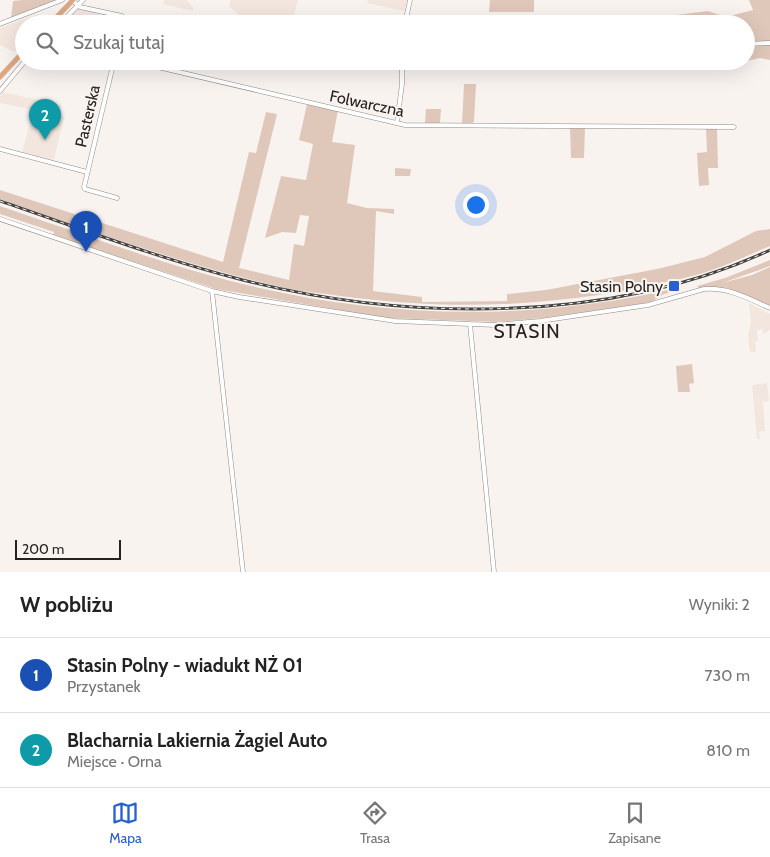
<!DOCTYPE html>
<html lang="pl">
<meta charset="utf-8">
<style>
body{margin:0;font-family:Cabin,sans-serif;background:#f2f2f2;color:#222}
.scale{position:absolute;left:15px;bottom:12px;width:106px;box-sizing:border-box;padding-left:5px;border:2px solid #252321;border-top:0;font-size:14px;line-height:18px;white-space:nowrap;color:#252321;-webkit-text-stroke:4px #f9f3f0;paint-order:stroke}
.you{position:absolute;left:475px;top:204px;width:18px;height:18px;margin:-12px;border:4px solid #fff;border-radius:50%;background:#1a73e8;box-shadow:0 0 0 8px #1a73e833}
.badge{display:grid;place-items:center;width:32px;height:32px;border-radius:50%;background:#2761ce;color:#fff;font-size:16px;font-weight:700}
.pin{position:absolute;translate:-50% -41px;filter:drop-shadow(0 1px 2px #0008)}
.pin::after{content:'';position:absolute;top:26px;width:18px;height:15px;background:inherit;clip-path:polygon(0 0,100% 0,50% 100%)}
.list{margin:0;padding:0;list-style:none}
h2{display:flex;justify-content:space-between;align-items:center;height:65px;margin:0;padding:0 20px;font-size:21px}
h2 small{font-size:16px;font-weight:400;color:#767676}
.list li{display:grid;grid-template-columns:32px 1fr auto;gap:15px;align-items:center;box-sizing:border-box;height:75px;padding:0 20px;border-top:1px solid #e0e0e0}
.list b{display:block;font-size:19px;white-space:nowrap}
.list p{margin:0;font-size:16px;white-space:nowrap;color:#767676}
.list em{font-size:16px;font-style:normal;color:#767676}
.icon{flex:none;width:28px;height:28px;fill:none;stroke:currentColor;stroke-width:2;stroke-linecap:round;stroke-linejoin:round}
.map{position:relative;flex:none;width:770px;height:572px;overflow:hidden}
.search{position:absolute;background:#fff;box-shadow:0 5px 20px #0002;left:15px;right:15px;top:15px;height:55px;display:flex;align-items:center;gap:12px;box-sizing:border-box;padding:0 18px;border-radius:28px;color:#767676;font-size:19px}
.sheet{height:215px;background:#fff}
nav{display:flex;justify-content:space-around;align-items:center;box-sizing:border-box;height:70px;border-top:1px solid #e0e0e0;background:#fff;font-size:14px;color:#767676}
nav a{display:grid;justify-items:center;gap:2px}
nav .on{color:#2761ce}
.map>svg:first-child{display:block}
</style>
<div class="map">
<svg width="770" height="572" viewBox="0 0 770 572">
<rect width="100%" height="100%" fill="#f9f3f0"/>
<path fill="#f3e6df" d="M164,0H186L193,7V11L163,4Z
M231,0H298L292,24H248L229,6Z
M368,0H407L404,11L367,3Z
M78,7L121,18L120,24H69L70,21L68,19Z
M38,14L43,20L40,24H24V41L14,52L0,45V28Z
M3,92L61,105L58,115L64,117L54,160L22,152L34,110L0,103V96Z
M749,303L770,314V330L763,334V329L757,330L758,341L755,342L756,352H750L748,334L751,322Z
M767,383L769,401L763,402L765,431L759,432L760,439H757L752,385Z"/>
<path fill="#dfc8ba" d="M23,0H55V1L11,18L13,1Z
M490,0H534V12H489Z
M749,0H770V60L760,58L746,61V24H661L676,15L708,11L726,17L753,10Z
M641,61H715L693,66L668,65L648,70Z
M464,84H476L474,122L472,123H462Z
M307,104L338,110L332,142L355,145L347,203L367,208L394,209V214L376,211L373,291L422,297V302L507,301V294L546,290L657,269L705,257L756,231L770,229V246C747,256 723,267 700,274C674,281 648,286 622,291C526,308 437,309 340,296C322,293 303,292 285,288C188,266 94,232 0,199V190L223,262L249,152L256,153L266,112L277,114L239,268L289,280L294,244L304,246L309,216L300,215L296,233L282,232L265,238L281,176L306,180L313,144L299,140Z
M426,109H441L440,123H425Z
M570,126L585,127L584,158H571Z
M706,127H717L718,168H708L709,185L699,186L697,153L707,152Z
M395,168L411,169L410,176H395Z
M0,206C75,231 150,260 227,280C373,318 525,323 672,289L673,292L664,294L651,302L633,305L542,318L498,322L387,318L216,289L53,235L54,232L0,214Z
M770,260V266L722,283L752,275L770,267V306C743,295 730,285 699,288L697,286L725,278Z
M692,364L694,383L689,384L690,392H678L676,366Z"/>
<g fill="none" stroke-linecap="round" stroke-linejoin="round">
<defs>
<path id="minor" d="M72,0L80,7L122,16L121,24
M0,24L62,0
M60,24L83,0
M405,24L410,0
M746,44L770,43
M114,61L84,187L85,189L117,198
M132,61L405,125L734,127
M0,91L25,61
M397,123L402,84V61
M0,149L87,172
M0,219L212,291L239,297L395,321L495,325L540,321L648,305L704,289C729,287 749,299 770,308
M212,291L243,572
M470,324L494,572"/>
<path id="major" d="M50,24L73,0
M0,77L24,51"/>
</defs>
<use href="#minor" stroke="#8e8986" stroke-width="5"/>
<use href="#major" stroke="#cfcfce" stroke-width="5.5"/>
<use href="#minor" stroke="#fff" stroke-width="4"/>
<use href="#major" stroke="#dfa67f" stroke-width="4.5"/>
<defs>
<path id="rail" d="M0,201C79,228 158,258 239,279C405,322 612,324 770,250"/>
</defs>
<use href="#rail" stroke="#464442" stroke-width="3"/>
<use href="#rail" stroke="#f9f3f0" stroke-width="1" stroke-dasharray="4" stroke-linecap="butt"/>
</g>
<rect fill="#2761ce" stroke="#f9f3f0" stroke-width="2" x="668" y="280" width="12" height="12" rx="2.5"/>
<g text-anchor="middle" stroke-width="4" stroke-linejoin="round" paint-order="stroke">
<g font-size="16" fill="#252321" stroke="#f9f3f0">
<text transform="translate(367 103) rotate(12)" y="6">Folwarczna</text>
<text transform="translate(87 116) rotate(-77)" y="6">Pasterska</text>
</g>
<g font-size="16" fill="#252321" stroke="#f9f3f0" text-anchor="end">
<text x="663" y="292">Stasin Polny</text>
</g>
<g font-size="19" letter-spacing="1" fill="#252321" stroke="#f9f3f0">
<text x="527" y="338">STASIN</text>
</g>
</g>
</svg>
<div class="scale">200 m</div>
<div class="you"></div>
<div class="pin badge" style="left:86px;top:252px;background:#1a4fb4">1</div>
<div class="pin badge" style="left:45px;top:140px;background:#0f9aa8">2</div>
<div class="search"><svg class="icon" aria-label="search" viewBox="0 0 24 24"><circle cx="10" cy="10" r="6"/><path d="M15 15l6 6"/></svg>Szukaj tutaj</div>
</div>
<section class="sheet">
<h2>W pobliżu<small>Wyniki: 2</small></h2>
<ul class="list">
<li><span class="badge" style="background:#1a4fb4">1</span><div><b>Stasin Polny - wiadukt NŻ 01</b><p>Przystanek</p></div><em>730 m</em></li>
<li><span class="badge" style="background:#0f9aa8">2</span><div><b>Blacharnia Lakiernia Żagiel Auto</b><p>Miejsce · Orna</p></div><em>810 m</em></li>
</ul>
</section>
<nav>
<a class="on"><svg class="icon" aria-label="map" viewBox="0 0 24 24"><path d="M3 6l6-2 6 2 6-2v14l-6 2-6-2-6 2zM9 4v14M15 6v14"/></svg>Mapa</a>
<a><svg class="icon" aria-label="directions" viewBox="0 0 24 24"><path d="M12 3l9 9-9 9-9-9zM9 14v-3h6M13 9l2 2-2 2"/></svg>Trasa</a>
<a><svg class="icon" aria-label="saved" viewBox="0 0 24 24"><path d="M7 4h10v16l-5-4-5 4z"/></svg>Zapisane</a>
</nav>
